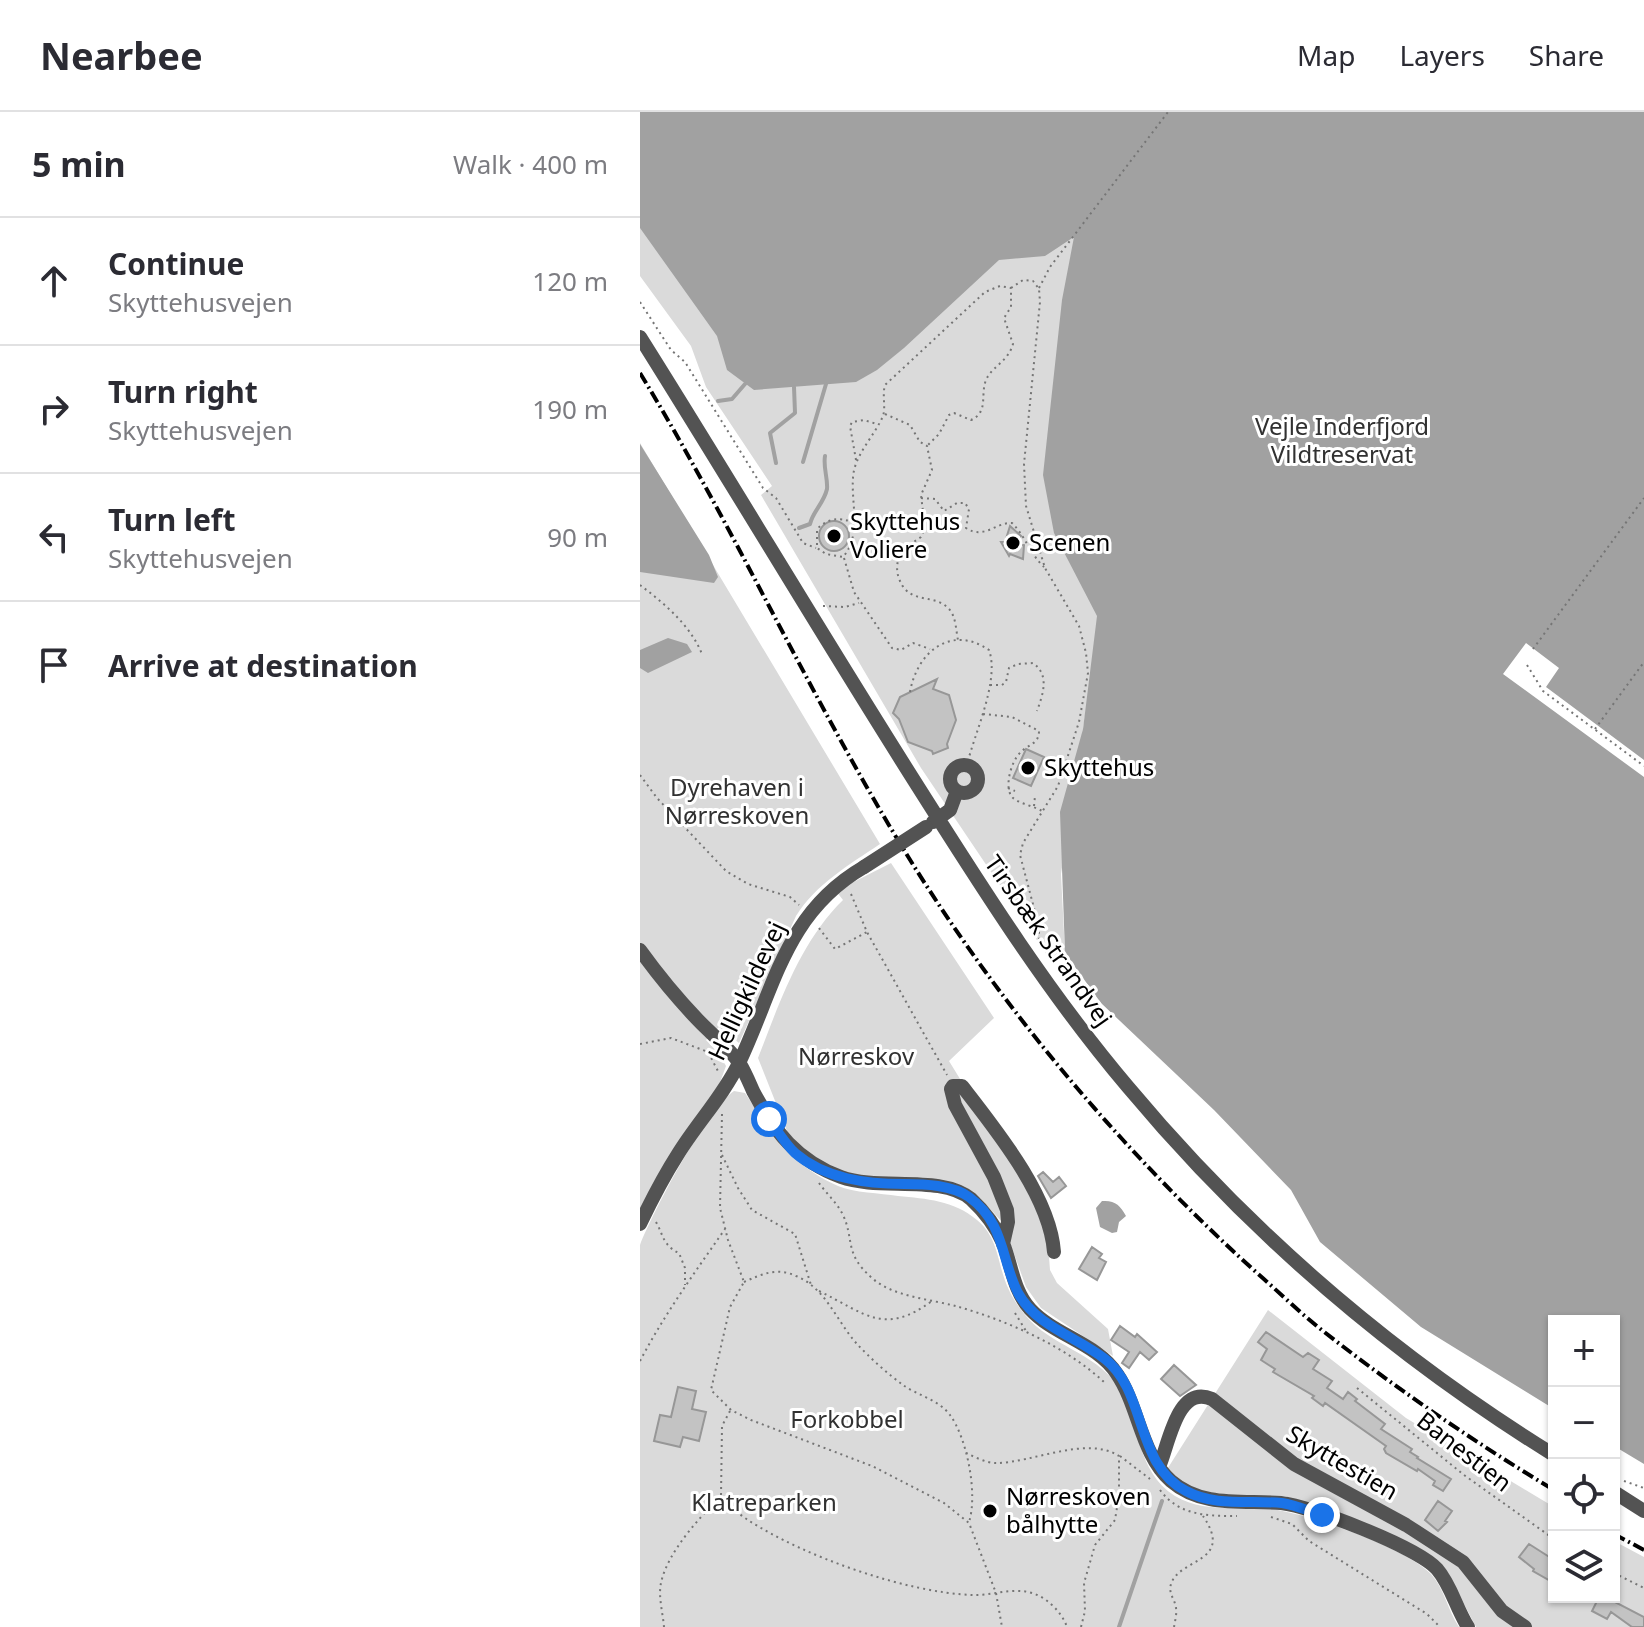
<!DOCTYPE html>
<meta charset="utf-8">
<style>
body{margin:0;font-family:"Noto Sans",sans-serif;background:#f7f7f7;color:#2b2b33}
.controls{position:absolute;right:24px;bottom:24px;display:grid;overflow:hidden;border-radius:0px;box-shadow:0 2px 6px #0004}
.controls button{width:72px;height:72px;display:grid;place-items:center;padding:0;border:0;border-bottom:2px solid #e1e1e2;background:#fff;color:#2b2b33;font:40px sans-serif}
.stop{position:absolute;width:24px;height:24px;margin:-18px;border:6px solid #1a73e8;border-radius:50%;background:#fff}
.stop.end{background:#1a73e8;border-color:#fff;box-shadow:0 2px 8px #0008}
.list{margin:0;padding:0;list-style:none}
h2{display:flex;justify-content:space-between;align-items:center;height:104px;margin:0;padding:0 32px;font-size:34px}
h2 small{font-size:26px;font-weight:400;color:#7c7c81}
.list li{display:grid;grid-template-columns:52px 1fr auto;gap:24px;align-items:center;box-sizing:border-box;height:128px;padding:0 32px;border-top:2px solid #e1e1e2}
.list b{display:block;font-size:30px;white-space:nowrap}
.list p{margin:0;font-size:26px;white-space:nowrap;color:#7c7c81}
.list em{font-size:26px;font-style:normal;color:#7c7c81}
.icon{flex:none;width:44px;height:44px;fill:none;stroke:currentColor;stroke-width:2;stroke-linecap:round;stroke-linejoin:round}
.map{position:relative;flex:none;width:1004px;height:1515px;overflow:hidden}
header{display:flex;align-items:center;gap:48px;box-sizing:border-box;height:112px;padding:0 40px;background:#fff;border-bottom:2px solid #e1e1e2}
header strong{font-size:38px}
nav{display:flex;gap:44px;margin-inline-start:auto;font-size:28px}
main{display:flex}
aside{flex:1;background:#fff}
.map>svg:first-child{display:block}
</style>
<header>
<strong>Nearbee</strong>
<nav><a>Map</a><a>Layers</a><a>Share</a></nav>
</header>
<main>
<aside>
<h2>5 min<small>Walk · 400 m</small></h2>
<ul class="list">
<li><svg class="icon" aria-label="ahead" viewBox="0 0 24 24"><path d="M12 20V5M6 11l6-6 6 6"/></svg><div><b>Continue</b><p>Skyttehusvejen</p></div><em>120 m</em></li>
<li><svg class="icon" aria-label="right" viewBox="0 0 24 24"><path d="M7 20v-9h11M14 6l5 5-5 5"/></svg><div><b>Turn right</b><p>Skyttehusvejen</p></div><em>190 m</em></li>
<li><svg class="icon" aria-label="left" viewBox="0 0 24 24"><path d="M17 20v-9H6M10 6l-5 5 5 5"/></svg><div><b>Turn left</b><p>Skyttehusvejen</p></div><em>90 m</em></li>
<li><svg class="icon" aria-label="arrive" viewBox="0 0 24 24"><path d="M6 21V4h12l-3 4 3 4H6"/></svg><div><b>Arrive at destination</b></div></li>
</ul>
</aside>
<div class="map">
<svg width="1004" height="1515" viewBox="0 0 1004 1515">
<rect width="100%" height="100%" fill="#fff"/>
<path fill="#dadada" d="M0,0L420,134L435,124L427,165L1004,0L974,1209H914L453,551L421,762L425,841L411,849L281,656L121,383L132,374L66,275L51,234L0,164Z
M0,331L240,732C209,753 176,772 156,804L99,931L79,915L66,928L80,943L86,954L76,981L0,1101Z
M251,751L354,906L309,949L395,1089L408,1132L410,1158L417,1171L468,1217L473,1244L401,1196L386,1175L363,1111L340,1086L218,1064L188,1055L160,1034L147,1019L118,946C139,892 160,830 203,788L196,779Z
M94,979L105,981C133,1023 150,1052 198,1074C214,1081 240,1081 258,1084C287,1087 313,1088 337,1108C360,1127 357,1154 369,1178C373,1187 380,1197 386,1204C410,1233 455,1241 477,1273C500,1308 495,1359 535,1384C561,1400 594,1395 623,1396C660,1398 765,1435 791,1462C804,1476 808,1499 819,1515H0V1133C13,1100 66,998 94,979Z
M628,1198L766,1306L914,1395V1485H974V1429L1004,1445V1515H836L808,1461L737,1417L645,1384L580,1386L548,1375L526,1359Z"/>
<path fill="#a1a1a1" d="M0,0H1004V1352L974,1334V1209H914V1297L781,1215L680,1130L651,1078L574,998L461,891L425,841L420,700L443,617L457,504L414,421L403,363L422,188L434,125L405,144L359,148L264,236L237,258L216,270L114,278L87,258L77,224L0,116Z
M0,332L69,443L78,465L74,471L0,460Z
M28,526L47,532L52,540L8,561L0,556V538Z
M462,1089C475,1088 480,1093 486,1104L479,1110L477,1120L472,1121L460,1115L456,1096Z"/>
<path fill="#fff" d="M886,531L919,556L906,575L1004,648V665L863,562Z"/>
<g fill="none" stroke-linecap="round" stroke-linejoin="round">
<path stroke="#a1a1a1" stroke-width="4" d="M78,289L92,287L105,272
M163,350L186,272
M136,351L130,321L155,301L154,275
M159,416L170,412C173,399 184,391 187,377C188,366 183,356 185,344
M479,1515L522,1389"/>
</g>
<path fill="#c3c3c3" stroke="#979797" stroke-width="2" d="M179 424a15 15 0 1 1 30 0a15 15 0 1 1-30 0Z
M370,414L381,424L376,432L384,433L383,447L370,442L369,444L361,430H365Z
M297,567L293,577L309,583L316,608L307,632L308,636L293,642L292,639L268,630L259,607L253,601L260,585Z
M386,637L404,645L391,674L373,666Z
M403,1060L413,1070L419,1065L426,1074L411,1086L398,1064Z
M452,1135L462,1142L459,1146L466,1150L457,1168L439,1157Z
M480,1214L495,1225L497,1222L517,1240L509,1248L500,1240L489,1256L482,1251L489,1240L471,1228Z
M626,1220L663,1245L668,1241L679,1248L673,1257L692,1269L687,1276L703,1287L708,1280L717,1287L715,1289L745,1312L741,1317L772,1337L770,1340L778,1345L777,1346L811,1367L803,1379L793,1373L795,1369L778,1357L777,1359L746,1341L744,1337L746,1334L685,1291L683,1294L672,1286L674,1284L633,1260L635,1257L621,1248L627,1237L618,1230Z
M534,1253L556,1273L540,1284L521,1267Z
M38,1275L56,1279L52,1297L66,1300L59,1329L43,1325L40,1335L14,1329L20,1303L31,1305Z
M798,1389L812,1399L805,1409L807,1410L798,1419L785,1408Z
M889,1432L914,1448V1471L893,1459L894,1457L879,1445Z
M959,1485H972L971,1488L1004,1505V1515H992L971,1500L967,1507L952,1499Z"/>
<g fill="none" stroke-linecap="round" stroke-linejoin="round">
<path stroke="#757575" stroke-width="2" stroke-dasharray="2 4" stroke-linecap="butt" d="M371,176L383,168L393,169L399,177L400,190L384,352L386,394L405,456L439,514L446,541L448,561L439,610L418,674L383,731L380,743L399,815V834
M399,176L410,155L528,0
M0,190L31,238L45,250L123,376L136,386L163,431L176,436
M245,302L270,313L280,330L287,334L292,358L281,383L285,416L281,425L262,438C257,448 255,458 260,469C270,493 295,481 309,497C316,504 316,519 318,528
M216,348L210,314L212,310L224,308L237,312
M281,386L295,387L304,399L317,391H325L329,397L326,416C344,428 356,410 372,411C386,425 390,442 404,455
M214,410C198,406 190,405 177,417V436L186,442L203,445C222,423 211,392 213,366C214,343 234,325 243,304C246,295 242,283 245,273L345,180L360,174L371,176V195L364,206L373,232C368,250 352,254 346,268C340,283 349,300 331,308L314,301L309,303L299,322L287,334
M213,430L261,438
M204,446L214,480L252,536L261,538L273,531L290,537
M0,473C25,492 50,513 62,542
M183,494L205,495L219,491
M893,537L1004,386
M887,553L903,579L1004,654
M350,573H362L366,570L369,556L378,552L393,551C410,563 403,582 397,599
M270,580C277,540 311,512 349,538C360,569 334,622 327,653
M343,602L372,605L399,619C399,633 387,632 379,642C371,651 364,675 372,685C379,692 394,694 402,699
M955,617L1004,550
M0,663L17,686L86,759L108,772L150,785L159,793
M368,676L375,679
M394,694L395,684
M211,782L227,820L307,963
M179,816L195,837L227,820
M0,932L31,926L68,940L79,961
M82,1002L80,1096L88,1128L104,1170L90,1195L71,1278L91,1298L111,1308L232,1354L304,1391L329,1411L356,1481L362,1515
M82,1043L98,1076L112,1098L155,1122L171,1173
M179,1071C186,1081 196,1090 202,1101C215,1126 203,1141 232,1166C253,1185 291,1187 319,1195C368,1209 427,1235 465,1271
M16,1110C23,1122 23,1134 39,1141L45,1156V1173
M104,1170C122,1162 137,1155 156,1164C186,1176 197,1210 217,1232C230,1246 248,1262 263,1273C277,1283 299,1288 310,1303C327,1326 338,1382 329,1410
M179,1179C226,1202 244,1224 292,1189
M375,1201L386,1219
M0,1249C24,1203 55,1160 85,1117
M717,1276L824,1363L914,1427
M90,1299L82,1314L81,1384C90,1392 98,1402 108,1408C163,1444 267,1481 333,1483C350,1484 370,1476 388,1480C405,1483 422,1500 427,1515
M326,1341C335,1345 346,1351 356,1351C392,1351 447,1323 479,1344V1383L475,1408L455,1433L444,1471L445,1499L441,1515
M480,1344L510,1367
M984,1369L1004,1376
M520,1378C539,1404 568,1404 597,1404
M631,1405L652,1412L669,1429L787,1502L800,1515
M974,1461L1004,1476
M24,1515C23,1502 18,1484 21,1471C27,1441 59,1406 80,1385
M534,1515C535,1509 537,1502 536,1496C535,1487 528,1482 531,1472C539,1446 595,1451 563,1404"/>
<path stroke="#535353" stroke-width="14" d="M0,225C95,376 186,530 282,681C346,782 410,883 488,975C609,1120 754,1244 914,1343
M310 667a14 14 0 1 1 28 0a14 14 0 1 1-28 0Z
M293,710L310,698L317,679
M0,838C18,863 37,886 58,908C71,922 90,936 100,952C105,960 109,970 113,979C134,1019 157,1049 201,1065C239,1079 301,1062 331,1087C344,1099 356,1115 363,1131C372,1154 373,1178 390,1197C415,1224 457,1231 477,1262C499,1294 501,1343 531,1369C562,1396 604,1388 641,1391C671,1394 777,1435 797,1457C811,1473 816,1496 828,1515
M0,1112C11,1089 24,1064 38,1042C57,1011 83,984 99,951C135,875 145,801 224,755
M363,1132L368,1110L367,1098L354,1065L315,993L311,977L313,974H322C356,1018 410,1084 414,1140
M519,1355C529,1332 537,1272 572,1287L654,1352L766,1413L823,1450L862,1499L885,1515
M974,1380L1004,1399"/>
<path stroke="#000" stroke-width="4" stroke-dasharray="12 4 2 4" stroke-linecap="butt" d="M0,261C97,420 173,592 272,751C367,903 484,1041 617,1161C639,1180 660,1201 683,1219C757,1277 834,1330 914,1378
M974,1422L1004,1438"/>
<path stroke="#535353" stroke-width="14" d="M224,755L286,715"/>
</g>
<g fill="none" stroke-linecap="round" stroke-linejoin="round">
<path stroke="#1a73e8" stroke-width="10" d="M129,1007C137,1018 145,1032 155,1041C185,1067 227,1072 264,1072C285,1072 312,1073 329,1085C365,1111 361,1148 378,1181C396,1214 437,1225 465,1247C507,1280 495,1353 546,1379C575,1395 610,1388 642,1391C655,1393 669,1399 682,1403"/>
</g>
<g fill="#000" stroke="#fff" stroke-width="3">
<circle cx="194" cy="424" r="8"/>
<circle cx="373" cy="431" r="8"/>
<circle cx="388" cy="656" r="8"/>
<circle cx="350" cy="1399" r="8"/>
</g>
<g text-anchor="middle" stroke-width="6" stroke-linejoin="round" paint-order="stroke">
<g font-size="24" fill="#313131" stroke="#fff">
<text x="702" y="323">Vejle Inderfjord<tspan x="702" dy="28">Vildtreservat</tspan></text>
<text x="97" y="684">Dyrehaven i<tspan x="97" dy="28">Nørreskoven</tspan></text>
<text x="216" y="953">Nørreskov</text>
<text x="207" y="1316">Forkobbel</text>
<text x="124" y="1399">Klatreparken</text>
</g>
<g font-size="24" fill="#000" stroke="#fff" text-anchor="start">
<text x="210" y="418">Skyttehus<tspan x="210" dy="28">Voliere</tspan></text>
<text x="389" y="439">Scenen</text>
<text x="404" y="664">Skyttehus</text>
<text x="366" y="1393">Nørreskoven<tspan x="366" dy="28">bålhytte</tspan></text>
</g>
<g font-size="24" fill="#000" stroke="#fff">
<text transform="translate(408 829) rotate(55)" y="8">Tirsbæk Strandvej</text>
<text transform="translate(107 879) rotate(-65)" y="8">Helligkildevej</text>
<text transform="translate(824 1340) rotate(38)" y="8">Banestien</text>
<text transform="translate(702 1351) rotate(30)" y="8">Skyttestien</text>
</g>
</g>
</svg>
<div class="controls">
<button>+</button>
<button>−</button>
<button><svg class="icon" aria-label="locate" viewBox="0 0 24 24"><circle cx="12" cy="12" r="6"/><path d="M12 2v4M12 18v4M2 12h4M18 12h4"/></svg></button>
<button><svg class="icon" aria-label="layers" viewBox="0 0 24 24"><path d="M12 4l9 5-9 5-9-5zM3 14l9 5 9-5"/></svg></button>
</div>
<div class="stop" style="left:129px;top:1007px"></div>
<div class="stop end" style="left:682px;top:1403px"></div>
</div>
</main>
